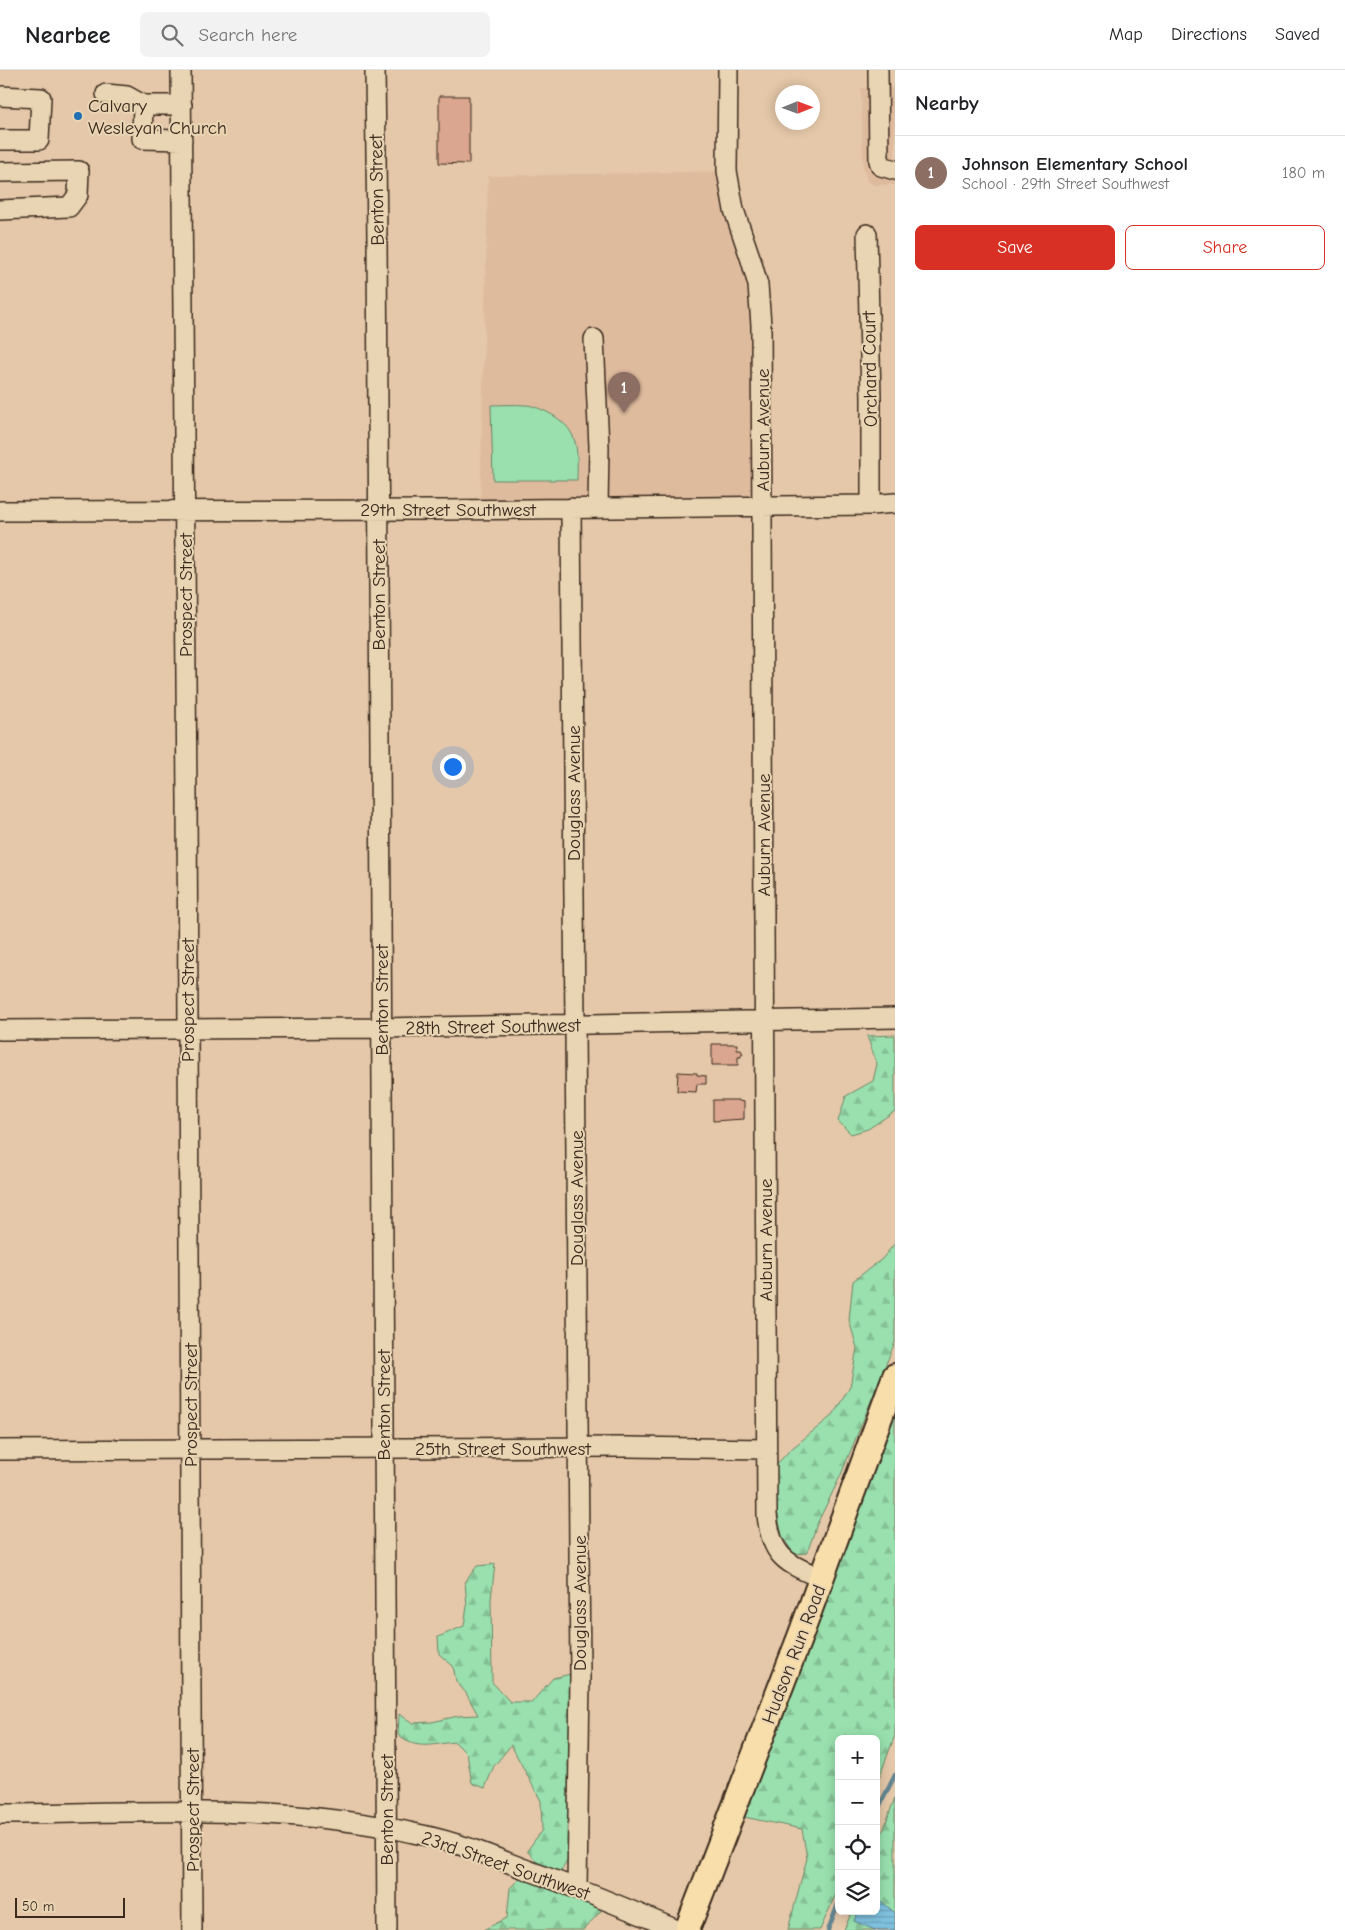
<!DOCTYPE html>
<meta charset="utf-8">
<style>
body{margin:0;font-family:"Comic Neue",sans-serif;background:#f2f2f2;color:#202124}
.controls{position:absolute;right:15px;bottom:15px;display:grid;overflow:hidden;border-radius:8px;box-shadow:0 2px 12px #0003}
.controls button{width:45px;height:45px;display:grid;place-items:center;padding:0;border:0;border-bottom:1px solid #e0e0e0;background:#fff;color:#202124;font:25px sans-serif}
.compass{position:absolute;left:775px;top:15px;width:45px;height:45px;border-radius:50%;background:#fff;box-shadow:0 2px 12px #0003;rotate:89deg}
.scale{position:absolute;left:15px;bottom:12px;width:110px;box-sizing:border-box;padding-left:5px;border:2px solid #3b2a1e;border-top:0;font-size:14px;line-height:18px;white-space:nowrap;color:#3b2a1e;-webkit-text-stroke:4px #e9d5b3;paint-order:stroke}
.you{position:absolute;left:452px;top:696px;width:18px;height:18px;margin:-12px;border:4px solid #fff;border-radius:50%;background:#1a73e8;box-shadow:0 0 0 8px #1a73e833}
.badge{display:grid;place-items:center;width:32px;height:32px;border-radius:50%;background:#d93025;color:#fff;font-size:16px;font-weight:700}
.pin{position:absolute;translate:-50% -41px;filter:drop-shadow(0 1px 2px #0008)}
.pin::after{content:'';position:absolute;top:26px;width:18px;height:15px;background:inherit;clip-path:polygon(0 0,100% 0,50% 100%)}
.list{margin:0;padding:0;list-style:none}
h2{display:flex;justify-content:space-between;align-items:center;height:65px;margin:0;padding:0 20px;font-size:21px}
h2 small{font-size:16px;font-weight:400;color:#757577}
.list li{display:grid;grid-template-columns:32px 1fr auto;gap:15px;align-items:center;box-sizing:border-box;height:75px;padding:0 20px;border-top:1px solid #e0e0e0}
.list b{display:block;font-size:19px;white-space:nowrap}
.list p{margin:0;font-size:16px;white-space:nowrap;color:#757577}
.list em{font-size:16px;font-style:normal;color:#757577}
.actions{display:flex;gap:10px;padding:15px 20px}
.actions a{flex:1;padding:11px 0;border:1px solid #d93025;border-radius:8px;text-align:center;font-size:18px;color:#d93025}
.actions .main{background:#d93025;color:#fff}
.icon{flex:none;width:28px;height:28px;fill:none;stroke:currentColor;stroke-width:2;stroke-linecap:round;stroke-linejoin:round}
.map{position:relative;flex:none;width:895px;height:1860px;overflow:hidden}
header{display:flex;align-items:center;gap:30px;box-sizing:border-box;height:70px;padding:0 25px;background:#fff;border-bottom:1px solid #e0e0e0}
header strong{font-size:24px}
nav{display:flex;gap:28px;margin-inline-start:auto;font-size:18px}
.search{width:350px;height:45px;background:#f2f2f2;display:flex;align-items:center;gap:12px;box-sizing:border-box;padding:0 18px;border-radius:8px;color:#757577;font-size:19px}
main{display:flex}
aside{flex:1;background:#fff}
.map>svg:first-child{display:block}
</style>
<header>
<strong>Nearbee</strong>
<div class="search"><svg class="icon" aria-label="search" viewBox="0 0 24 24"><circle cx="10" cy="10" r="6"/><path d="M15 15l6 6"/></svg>Search here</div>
<nav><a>Map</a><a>Directions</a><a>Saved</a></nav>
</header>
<main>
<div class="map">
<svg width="895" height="1860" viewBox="0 0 895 1860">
<defs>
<pattern id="forest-firs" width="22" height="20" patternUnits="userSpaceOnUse" patternTransform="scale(1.25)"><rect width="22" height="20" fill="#99e0ae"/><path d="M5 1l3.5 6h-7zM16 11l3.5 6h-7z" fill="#85c095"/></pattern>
<pattern id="water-rules" width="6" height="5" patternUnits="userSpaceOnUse" patternTransform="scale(1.25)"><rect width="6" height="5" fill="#7fc2e0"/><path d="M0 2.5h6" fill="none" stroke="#699eb5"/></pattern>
</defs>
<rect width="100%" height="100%" fill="#e5c8a9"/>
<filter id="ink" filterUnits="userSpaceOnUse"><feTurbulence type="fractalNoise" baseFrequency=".02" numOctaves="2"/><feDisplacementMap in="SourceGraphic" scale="10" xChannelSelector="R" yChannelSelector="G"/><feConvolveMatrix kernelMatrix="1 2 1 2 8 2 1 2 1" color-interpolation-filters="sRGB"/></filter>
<g filter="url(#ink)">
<path fill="#dfbb9e" d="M861,18H895V115H874L867,111L863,98Z
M727,101L751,190L762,436L480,439L488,106Z"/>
<path fill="url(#forest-firs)" stroke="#6a8566" d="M895,965V1041L868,1059L851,1064L838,1051L846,1026L873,1011L877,994L867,966Z
M895,1173V1272L840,1407L817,1454L807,1483L794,1484L782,1466L774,1425V1397L790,1380L833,1345L850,1317L857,1278L849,1250L853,1211L882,1189Z
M895,1335V1665L876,1716V1669H839V1817L820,1860H788L807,1788L802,1759L744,1747Z
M495,1494L491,1529L492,1612L510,1632H532L553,1608L575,1603L572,1783L560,1803L537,1792L527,1781L542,1760L541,1731L511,1675L494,1696L485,1718L472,1713L467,1684L455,1672C433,1674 416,1681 398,1665L399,1644L413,1653L432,1652L458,1646L478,1645L466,1623L456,1611L453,1596L439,1584L438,1567L464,1556L467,1536L465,1512L477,1496Z
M895,1727V1843L876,1827V1781Z
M520,1808L590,1832L601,1841L583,1860H483L507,1848L510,1818Z
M852,1841H859L854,1851L875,1860H844Z"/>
<path fill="#99e0ae" stroke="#6a8566" d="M491,335C502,335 514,334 525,335C533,335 540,339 547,342C579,358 578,378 577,410H493Z"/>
<path fill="url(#water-rules)" stroke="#648592" d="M876,1827L895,1843V1860H875L854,1851L859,1841H876Z"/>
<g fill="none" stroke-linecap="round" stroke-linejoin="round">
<path stroke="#648592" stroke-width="4.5" d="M876,1743L895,1705
M828,1860L839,1832"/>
</g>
<path fill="#daa68f" stroke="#3b2a1e" d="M439,26H469V94L439,93Z
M712,974H737V980H741L743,984H741V987H738V995H712Z
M678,1002L697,1003V1005L706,1006V1014H697L696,1022L677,1021Z
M713,1030H739V1031L744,1032V1049L713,1051Z"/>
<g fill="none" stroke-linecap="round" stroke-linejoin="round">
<defs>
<path id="minor" d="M181,0L187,729L192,1860
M375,0L377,170L387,1860
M728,0L727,101L734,140L751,190L758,215L761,255L767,1445C771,1486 785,1493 821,1508
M878,0L879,91L881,96L895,100
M106,24L127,26L143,35H182
M0,26L41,28L39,70H0
M143,35L142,69L182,70
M0,102L79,101L78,125L69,137L0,140
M867,164L871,327V435
M594,269L599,377L598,438
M571,438L580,1608L577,1818
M0,441L443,440L871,435L895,433
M0,960L381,958L895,948
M0,1380L627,1377L766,1379
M0,1744C139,1743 282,1733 418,1764C454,1771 489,1785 522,1798C574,1817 626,1838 677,1860"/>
<path id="major" d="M687,1860L801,1564L895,1306"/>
</defs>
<use href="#minor" stroke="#3b2a1e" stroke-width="22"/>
<use href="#major" stroke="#3b2a1e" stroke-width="28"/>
<use href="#minor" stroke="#e9d5b3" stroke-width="19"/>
<use href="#major" stroke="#f8deab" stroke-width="24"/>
</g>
</g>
<circle fill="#1f6fb2" stroke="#e9d5b3" stroke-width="2" cx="78" cy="46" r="5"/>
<g text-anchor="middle" stroke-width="4" stroke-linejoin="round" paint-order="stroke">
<g font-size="19" fill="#3b2a1e" stroke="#e9d5b3" text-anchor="start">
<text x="88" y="42">Calvary<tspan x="88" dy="22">Wesleyan Church</tspan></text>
</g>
<g font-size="19" fill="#3b2a1e" stroke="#e9d5b3">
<text transform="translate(376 120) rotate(-91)" y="7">Benton Street</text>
<text transform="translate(869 299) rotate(-91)" y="7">Orchard Court</text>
<text transform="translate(762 360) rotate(-90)" y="7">Auburn Avenue</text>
<text x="448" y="446">29th Street Southwest</text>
<text transform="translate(185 525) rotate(-90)" y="7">Prospect Street</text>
<text transform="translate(378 525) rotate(-90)" y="7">Benton Street</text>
<text transform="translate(573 723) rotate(-90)" y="7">Douglass Avenue</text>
<text transform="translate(763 765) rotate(-90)" y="7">Auburn Avenue</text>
<text transform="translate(187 930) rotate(-90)" y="7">Prospect Street</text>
<text transform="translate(381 930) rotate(-90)" y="7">Benton Street</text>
<text transform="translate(493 956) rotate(-1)" y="7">28th Street Southwest</text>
<text transform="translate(576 1128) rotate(-90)" y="7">Douglass Avenue</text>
<text transform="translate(765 1170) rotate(-90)" y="7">Auburn Avenue</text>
<text transform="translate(190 1335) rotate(-90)" y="7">Prospect Street</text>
<text transform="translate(383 1335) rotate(-90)" y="7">Benton Street</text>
<text x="503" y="1385">25th Street Southwest</text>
<text transform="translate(579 1533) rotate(-90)" y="7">Douglass Avenue</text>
<text transform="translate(793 1584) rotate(-69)" y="7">Hudson Run Road</text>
<text transform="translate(192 1740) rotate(-90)" y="7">Prospect Street</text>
<text transform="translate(386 1740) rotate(-90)" y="7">Benton Street</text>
<text transform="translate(506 1795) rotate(19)" y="7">23rd Street Southwest</text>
</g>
</g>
</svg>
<div class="controls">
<button>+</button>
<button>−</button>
<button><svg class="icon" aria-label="locate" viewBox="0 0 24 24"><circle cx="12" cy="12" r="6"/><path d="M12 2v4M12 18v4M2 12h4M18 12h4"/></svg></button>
<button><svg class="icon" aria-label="layers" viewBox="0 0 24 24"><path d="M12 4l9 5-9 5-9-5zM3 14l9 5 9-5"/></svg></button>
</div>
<svg class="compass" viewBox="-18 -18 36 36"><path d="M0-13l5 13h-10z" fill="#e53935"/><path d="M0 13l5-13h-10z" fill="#757577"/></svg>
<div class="scale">50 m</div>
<div class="you"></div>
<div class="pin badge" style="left:624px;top:343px;background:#8d6e63">1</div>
</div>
<aside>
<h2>Nearby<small></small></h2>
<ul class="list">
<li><span class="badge" style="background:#8d6e63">1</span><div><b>Johnson Elementary School</b><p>School · 29th Street Southwest</p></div><em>180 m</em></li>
</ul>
<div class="actions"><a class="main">Save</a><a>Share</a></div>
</aside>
</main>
